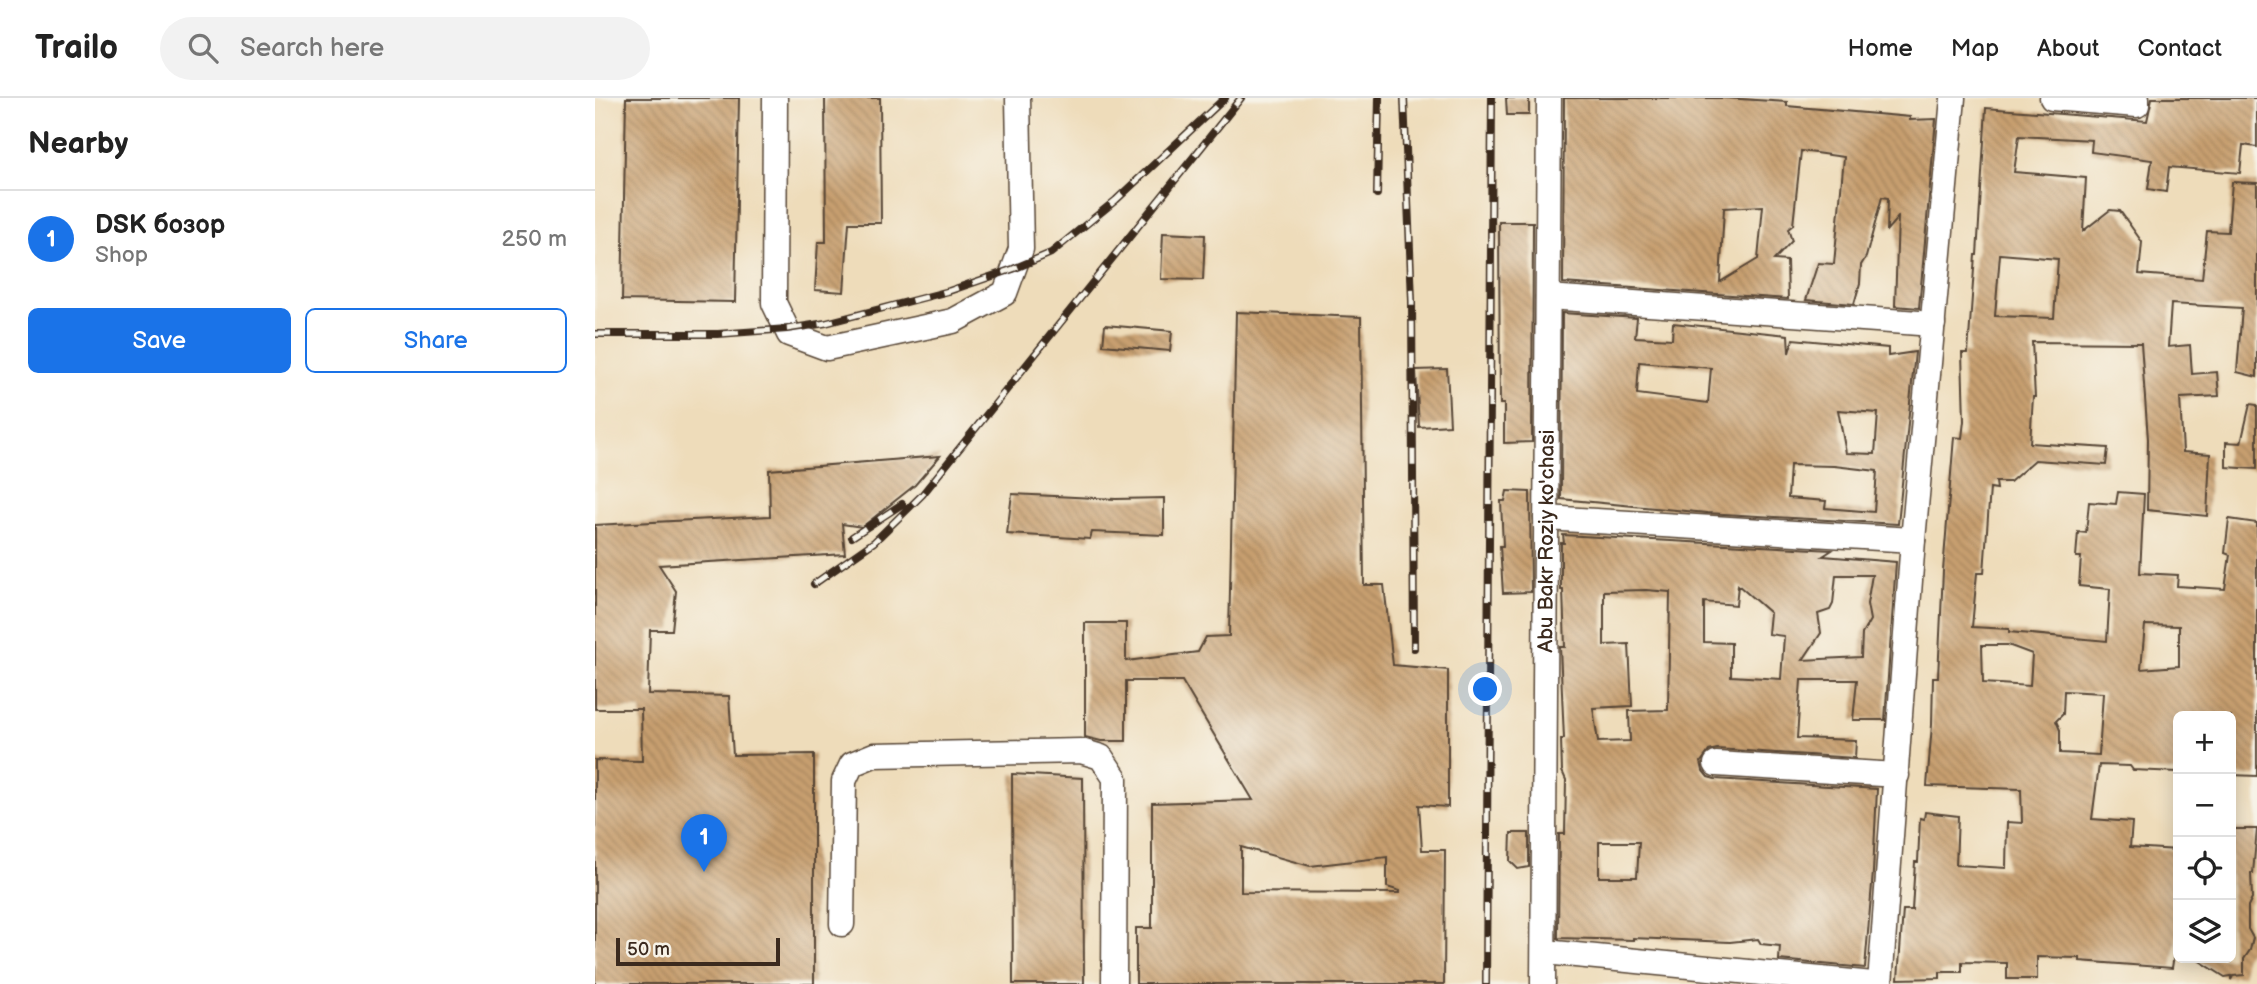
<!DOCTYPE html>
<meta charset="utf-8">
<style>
body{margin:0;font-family:"Balsamiq Sans",sans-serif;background:#f2f2f2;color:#222}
.controls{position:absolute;right:21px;bottom:21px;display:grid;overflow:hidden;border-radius:10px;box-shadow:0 4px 18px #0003}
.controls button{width:63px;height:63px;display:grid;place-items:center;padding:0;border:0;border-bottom:2px solid #e0e0e0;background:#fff;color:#222;font:35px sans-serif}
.scale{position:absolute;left:21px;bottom:18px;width:164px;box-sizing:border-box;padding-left:7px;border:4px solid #3b2a1e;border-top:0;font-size:19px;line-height:24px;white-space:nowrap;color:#3b2a1e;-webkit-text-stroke:5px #f7f3e8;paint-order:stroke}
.you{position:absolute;left:891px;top:592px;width:24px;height:24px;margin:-18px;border:5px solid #fff;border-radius:50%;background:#1a73e8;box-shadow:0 0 0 10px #1a73e833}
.badge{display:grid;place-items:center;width:46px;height:46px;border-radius:50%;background:#1a73e8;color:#fff;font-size:23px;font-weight:700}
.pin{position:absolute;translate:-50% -58px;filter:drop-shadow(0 2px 4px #0008)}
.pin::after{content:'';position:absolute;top:37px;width:24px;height:21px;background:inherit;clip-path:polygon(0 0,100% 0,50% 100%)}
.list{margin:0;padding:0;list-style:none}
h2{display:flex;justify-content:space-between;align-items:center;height:91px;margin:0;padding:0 28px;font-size:30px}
h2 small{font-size:23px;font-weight:400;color:#767676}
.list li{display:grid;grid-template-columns:46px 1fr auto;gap:21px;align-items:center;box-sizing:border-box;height:98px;padding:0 28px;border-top:2px solid #e0e0e0}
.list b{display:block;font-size:26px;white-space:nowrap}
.list p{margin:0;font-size:23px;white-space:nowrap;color:#767676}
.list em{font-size:23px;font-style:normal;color:#767676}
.actions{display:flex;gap:14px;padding:21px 28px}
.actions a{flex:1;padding:16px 0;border:2px solid #1a73e8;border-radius:10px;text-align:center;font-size:24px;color:#1a73e8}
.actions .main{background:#1a73e8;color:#fff}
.icon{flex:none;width:38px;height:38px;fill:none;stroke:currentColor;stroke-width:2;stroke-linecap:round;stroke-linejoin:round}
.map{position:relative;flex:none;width:1662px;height:886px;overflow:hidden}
header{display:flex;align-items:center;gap:42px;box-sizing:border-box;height:98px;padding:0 35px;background:#fff;border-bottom:2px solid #e0e0e0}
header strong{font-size:33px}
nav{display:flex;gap:38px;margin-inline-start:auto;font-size:24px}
.search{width:490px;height:63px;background:#f2f2f2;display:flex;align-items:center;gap:18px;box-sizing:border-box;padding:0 24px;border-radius:38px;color:#767676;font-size:26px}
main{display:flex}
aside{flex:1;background:#fff}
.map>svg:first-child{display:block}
</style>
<header>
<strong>Trailo</strong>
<div class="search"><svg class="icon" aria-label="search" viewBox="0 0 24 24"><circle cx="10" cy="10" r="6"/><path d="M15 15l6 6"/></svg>Search here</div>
<nav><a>Home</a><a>Map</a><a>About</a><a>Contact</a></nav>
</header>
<main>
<aside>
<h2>Nearby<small></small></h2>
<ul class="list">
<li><span class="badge">1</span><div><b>DSK бозор</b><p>Shop</p></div><em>250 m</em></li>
</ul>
<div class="actions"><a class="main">Save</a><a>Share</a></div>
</aside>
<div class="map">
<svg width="1662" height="886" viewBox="0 0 1662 886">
<defs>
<pattern id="building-back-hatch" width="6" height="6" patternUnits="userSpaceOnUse" patternTransform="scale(1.75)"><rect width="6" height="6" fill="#c79f6f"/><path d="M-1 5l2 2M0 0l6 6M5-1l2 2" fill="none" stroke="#a3825b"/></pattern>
</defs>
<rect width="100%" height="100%" fill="#f7f3e8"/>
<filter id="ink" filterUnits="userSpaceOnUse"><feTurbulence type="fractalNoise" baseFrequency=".0143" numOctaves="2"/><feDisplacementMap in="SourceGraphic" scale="14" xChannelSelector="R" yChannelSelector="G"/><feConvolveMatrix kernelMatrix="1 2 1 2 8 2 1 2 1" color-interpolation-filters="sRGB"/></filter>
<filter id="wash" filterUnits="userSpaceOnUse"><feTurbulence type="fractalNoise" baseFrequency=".00686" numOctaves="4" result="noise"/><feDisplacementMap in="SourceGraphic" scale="28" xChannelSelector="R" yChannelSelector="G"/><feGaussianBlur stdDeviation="1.57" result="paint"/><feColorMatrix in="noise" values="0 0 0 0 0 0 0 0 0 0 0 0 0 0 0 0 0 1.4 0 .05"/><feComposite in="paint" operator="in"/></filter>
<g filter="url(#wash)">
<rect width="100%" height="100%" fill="#eedcba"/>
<g id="blocks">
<path fill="url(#building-back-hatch)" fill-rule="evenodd" d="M31,0H144L140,204L27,202Z
M230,0H285L286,125H254L249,194L220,192L223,144H231Z
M911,0H934V17H912Z
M969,0H1129L1192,4V8L1315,19V22L1341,21L1324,210L1300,208L1303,119L1292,132L1293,100L1287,99L1271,159L1266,167L1265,185L1259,206L1211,202L1223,165L1239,166L1249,59L1206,53L1198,127L1193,131L1197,143L1179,162L1192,163L1193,201L968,185ZM1168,108L1163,161L1125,184L1129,110Z
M1557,0H1662V49L1648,47L1645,75L1574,69L1571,94L1553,91L1557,62L1496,54L1497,42L1424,38L1419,74L1491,80L1488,133L1515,112L1525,113L1547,144L1544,176L1607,181L1612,133L1633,134L1637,84L1662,85V279L1642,274L1647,210L1576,206L1573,249L1595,247L1597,276L1622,274L1624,298L1585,300L1588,354L1615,356L1612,418L1552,412L1553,341L1546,245L1437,244L1440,299H1438L1435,345L1513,350L1511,367L1440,362L1415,384H1401L1402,391L1395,390L1389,475H1382L1377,529L1414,531V534L1512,543L1515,491L1484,488L1486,459H1481L1483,434L1491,435L1494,404L1521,406L1523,394L1549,396L1545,475L1583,477L1582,488L1630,491L1635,457L1630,455L1634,421L1662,425V678L1636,677V618H1583V674L1538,672L1535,668L1504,667L1497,721L1537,724L1535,749L1583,752V831L1577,870L1485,863V860L1442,859V881H1412V865L1367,864V874H1345V880L1303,881L1308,812H1317L1320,764H1323L1325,720L1329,721L1330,714L1363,718L1361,767L1411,770L1412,724L1427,725L1426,691L1332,688L1337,627L1338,579H1343L1348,473L1359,339L1367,340L1369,323L1367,255H1373L1380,157H1382L1391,10L1552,23ZM1405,156L1463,161L1459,220L1400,218ZM1550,527L1584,528V568L1546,571ZM1387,547H1413L1437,556L1435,588L1388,585ZM1469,593L1508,595L1504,657L1465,655V632L1461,623L1468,616Z
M904,124H938L937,344L909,345V306H905Z
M568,135L610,137L608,182L566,181Z
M641,214L766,219L769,487H789L798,567L853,572V709L824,707L827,752H850L849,886H541V830H557V705L658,702L587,583H531V643H506L490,639V525H531V563L603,554L611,539L634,538ZM646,749L715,768L792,759V789L805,793V795L646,794Z
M967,215L1042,220L1040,239L1077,241L1078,225L1193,237L1194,255L1198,241L1293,250V258L1320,254L1303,426L1112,415L966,401ZM1044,264L1116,270L1113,305L1042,296ZM1243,312L1283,315L1280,356L1251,355ZM1195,367L1239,368L1282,373L1279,414L1230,410L1231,403L1193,400Z
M510,227L577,233L575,253L508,247Z
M852,271L855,327L824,329L821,272Z
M1655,306L1662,307V371L1631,369V344L1646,345Z
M345,358L320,387L267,429L247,426L250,456L64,467L81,493L77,532H55L53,596L134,598L138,657L219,656V886H0V662L47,663L46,611H0V427L175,418L174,372Z
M912,393L935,394L936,494L908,495L905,448H908L906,403H910Z
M417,396L521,401L569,400V437L497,434L495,441L412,436Z
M968,437L1237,452L1228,458L1301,464L1290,622H1258L1262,582H1206L1202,640L1261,642L1260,660L1122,651L1114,653L1106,664L1108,673L1113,679L1120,681L1282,691L1278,774L1270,870L1184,862L1185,848L1166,846L1163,841L1135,844L1038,840V842L963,840L964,736H970L971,682L967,673L966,641H969L965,549H970L968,492H966V445H969ZM1241,477H1277L1272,506L1275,522L1267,536L1266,559L1208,562L1226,535L1223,516L1235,512L1238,506ZM1143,487L1175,515L1173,536L1189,538L1186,581L1136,578V545L1109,544V504L1141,507ZM1051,492L1075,494L1073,612L1034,613L1035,643L1003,644L998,610L1037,608L1034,546L1009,547V493ZM1004,744H1044L1042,779H1004Z
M417,676L488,680L489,886H418Z
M1636,731H1662L1658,775H1656L1657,800L1653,808V831L1658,840L1655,852L1649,861V877L1638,878L1636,882V878L1630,879L1600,860H1636Z
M916,735H934V769L923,771L915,763Z"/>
</g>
</g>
<g filter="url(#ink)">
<use href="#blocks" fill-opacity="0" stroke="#564535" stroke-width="2"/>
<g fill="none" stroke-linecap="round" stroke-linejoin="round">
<defs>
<g id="minor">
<path d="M180,0L179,205L194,236L232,250L358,223L410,195L426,151L423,0"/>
<path d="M1457,0L1542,7V0"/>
<path d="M953,199L1338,226"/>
<path d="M951,420L1318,442"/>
<path d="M1121,666L1302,677"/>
<path d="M247,826L249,683L257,666L279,657L486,653L506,659L520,680L519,886"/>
<path d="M950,854L1278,886"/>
<path id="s1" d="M948,886L954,0"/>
<path d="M1285,886L1318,442L1358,0"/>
</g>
</defs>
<use href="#minor" stroke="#564535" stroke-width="27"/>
<use href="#minor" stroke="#fff" stroke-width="24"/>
<defs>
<path id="rail" d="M809,0L817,203L819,550
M782,96L784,0
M0,236H123L192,231L231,225L354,193L418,171L456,155L521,102L630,0
M257,439L307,406
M219,486L279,444L327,397L646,0
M891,886L897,0"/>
</defs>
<use href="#rail" stroke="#3b2a1e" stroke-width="8"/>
<use href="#rail" stroke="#f7f3e8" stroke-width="5" stroke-dasharray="16" stroke-linecap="butt"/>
</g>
</g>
<g text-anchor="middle" stroke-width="5" stroke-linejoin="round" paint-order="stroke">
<g font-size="21" fill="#3b2a1e" stroke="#f7f3e8">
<text dy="7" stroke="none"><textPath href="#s1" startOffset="443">Abu Bakr Roziy ko'chasi</textPath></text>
</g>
</g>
</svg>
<div class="controls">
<button>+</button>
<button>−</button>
<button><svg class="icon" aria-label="locate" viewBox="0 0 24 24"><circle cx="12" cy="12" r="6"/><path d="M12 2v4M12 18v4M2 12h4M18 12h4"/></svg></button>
<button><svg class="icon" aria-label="layers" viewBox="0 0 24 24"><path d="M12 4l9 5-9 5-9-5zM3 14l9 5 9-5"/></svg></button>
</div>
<div class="scale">50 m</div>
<div class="you"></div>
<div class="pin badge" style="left:109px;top:774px">1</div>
</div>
</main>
